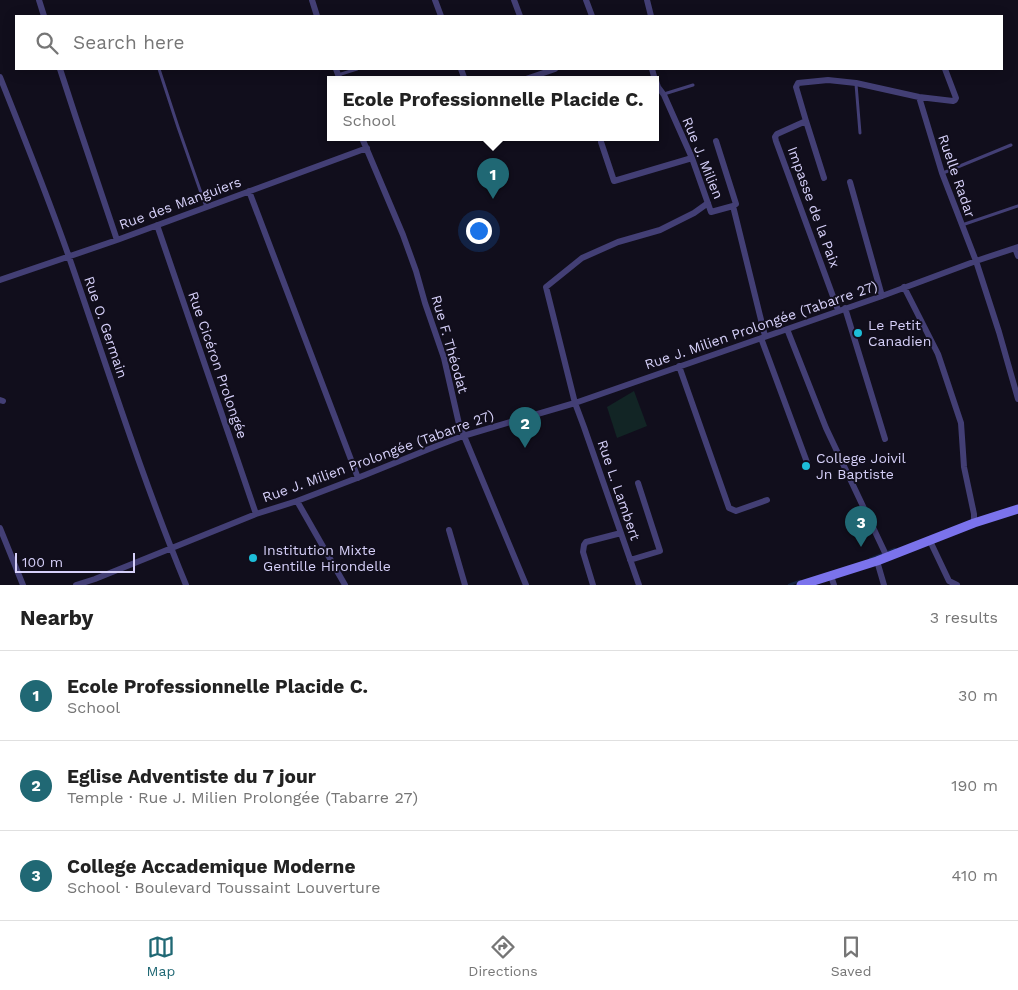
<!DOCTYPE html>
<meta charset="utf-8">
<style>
body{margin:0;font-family:"Work Sans",sans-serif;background:#f6f6f6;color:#222}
.scale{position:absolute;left:15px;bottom:12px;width:120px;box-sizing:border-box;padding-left:5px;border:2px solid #d6d0f9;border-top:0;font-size:14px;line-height:18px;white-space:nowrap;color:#d6d0f9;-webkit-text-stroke:4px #110e1c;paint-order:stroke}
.you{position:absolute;left:478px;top:230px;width:18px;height:18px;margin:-12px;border:4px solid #fff;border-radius:50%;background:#1a73e8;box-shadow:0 0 0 8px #1a73e833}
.badge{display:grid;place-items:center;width:32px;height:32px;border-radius:50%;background:#206874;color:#fff;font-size:16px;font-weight:700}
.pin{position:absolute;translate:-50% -41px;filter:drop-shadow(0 1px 2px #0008)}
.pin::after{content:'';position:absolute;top:26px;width:18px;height:15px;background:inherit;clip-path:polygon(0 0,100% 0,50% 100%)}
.popup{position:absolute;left:327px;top:76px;width:332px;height:65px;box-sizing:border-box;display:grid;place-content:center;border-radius:0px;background:#fff;filter:drop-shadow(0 1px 4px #0005);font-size:16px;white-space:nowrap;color:#767676}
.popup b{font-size:19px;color:#222}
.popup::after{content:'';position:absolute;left:50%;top:100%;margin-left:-10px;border:10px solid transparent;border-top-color:#fff}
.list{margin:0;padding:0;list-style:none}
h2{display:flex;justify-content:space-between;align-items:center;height:65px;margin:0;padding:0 20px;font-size:21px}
h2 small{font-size:16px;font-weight:400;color:#767676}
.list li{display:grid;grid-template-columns:32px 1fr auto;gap:15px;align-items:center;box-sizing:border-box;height:90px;padding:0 20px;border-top:1px solid #e0e0e0}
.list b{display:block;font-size:19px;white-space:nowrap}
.list p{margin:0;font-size:16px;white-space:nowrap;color:#767676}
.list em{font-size:16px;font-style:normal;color:#767676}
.icon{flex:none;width:28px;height:28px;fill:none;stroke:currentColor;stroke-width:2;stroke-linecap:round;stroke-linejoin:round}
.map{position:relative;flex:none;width:1018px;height:585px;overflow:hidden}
.search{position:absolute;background:#fff;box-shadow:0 2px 12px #0003;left:15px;right:15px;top:15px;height:55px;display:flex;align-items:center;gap:12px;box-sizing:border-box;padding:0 18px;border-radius:0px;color:#767676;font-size:19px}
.sheet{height:335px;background:#fff}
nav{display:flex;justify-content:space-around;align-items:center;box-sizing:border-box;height:70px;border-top:1px solid #e0e0e0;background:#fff;font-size:14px;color:#767676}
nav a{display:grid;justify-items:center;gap:2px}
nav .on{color:#206874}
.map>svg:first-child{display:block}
</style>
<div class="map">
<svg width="1018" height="585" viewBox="0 0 1018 585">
<rect width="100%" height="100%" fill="#110e1c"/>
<path fill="#122525" d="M634,391L647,426L617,438L607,407Z"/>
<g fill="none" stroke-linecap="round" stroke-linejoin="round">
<path stroke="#152440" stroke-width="2.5" d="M870,559L895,549
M789,585L800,581"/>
<path stroke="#433f75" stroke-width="3" d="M159,69L178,127L206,207
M338,75L357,69
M856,84L860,133
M664,94L693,85
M943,173L1011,145
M962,225L1018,206"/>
<path stroke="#433f75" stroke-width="6" d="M39,0L44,16
M312,0L317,16
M435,0L441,16
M514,0L520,16
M586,0L592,16
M647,0L651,16
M60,69L76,118L117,240
M336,69L340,80
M461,69L465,80
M652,69L655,80
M0,77C24,137 48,197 69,257C107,367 142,478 186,585
M523,80L555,69
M656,81L658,87L664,95L692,158L711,212L733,206L765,336
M919,97L942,173L976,261L999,332L1018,399
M806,121L824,178
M362,138L403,235L416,271L425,303L444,358L459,424L526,585
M716,141L736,204L733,206
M601,142L614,181L692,158
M850,182L882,296
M249,191L358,478
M157,225L256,514
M1015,248L1018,256
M0,280L117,240L367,148
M904,287L938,354L961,423L964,467L974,514V523
M845,308L885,439
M838,310L776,141L775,137L777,134L806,121L796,87L798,83L828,80L856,83L919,97L953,101L955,100L956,98L945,69
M787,329L826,428L887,557
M761,338L808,465
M679,366L729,508L736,511L767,500
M0,400L3,401
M297,501L345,585
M0,528L23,585
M449,530L465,585
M930,541L949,581L957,585
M630,560L660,551L638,483
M877,561L884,585
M831,576L834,585
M76,585L95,579L256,514L297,501L365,475L434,447L463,436L575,403L882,296L976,261L1018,247
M593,585L583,552L584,545L586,542L621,533
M639,585L584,427L575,403L546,287L582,258L618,242L660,230L694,213L708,203"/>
<path stroke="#7b73ec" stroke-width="9" d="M801,585L877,561L974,523L1018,509"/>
</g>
<g fill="#1dbdd8" stroke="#110e1c" stroke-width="2">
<circle cx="858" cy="333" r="5"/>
<circle cx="806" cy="466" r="5"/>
<circle cx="253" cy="558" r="5"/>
</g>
<g text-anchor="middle" stroke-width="4" stroke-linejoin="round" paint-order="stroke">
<g font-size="14" fill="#d6d0f9" stroke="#110e1c">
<text transform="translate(703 158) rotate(68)" y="5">Rue J. Milien</text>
<text transform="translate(957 176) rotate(71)" y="5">Ruelle Radar</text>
<text transform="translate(180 203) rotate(-20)" y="5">Rue des Manguiers</text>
<text transform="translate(814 207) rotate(70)" y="5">Impasse de la Paix</text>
<text transform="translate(761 325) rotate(-19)" y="5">Rue J. Milien Prolongée (Tabarre 27)</text>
<text transform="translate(106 327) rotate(71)" y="5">Rue O. Germain</text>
<text transform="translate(450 344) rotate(74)" y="5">Rue F. Théodat</text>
<text transform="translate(218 365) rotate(71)" y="5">Rue Cicéron Prolongée</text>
<text transform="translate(378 456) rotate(-20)" y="5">Rue J. Milien Prolongée (Tabarre 27)</text>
<text transform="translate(619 490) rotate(71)" y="5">Rue L. Lambert</text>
</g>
<g font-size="14" fill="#d6d0f9" stroke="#110e1c" text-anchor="start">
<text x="868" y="330">Le Petit<tspan x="868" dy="16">Canadien</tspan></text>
<text x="816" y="463">College Joivil<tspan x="816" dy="16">Jn Baptiste</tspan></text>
<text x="263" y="555">Institution Mixte<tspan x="263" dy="16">Gentille Hirondelle</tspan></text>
</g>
</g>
</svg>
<div class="scale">100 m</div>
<div class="you"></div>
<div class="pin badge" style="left:493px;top:199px">1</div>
<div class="popup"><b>Ecole Professionnelle Placide C.</b>School</div>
<div class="pin badge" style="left:525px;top:448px">2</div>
<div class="pin badge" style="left:861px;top:547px">3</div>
<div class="search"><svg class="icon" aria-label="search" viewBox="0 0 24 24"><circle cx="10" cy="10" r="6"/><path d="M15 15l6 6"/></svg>Search here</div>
</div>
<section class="sheet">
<h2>Nearby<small>3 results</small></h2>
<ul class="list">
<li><span class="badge">1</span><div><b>Ecole Professionnelle Placide C.</b><p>School</p></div><em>30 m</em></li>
<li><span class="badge">2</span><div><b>Eglise Adventiste du 7 jour</b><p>Temple · Rue J. Milien Prolongée (Tabarre 27)</p></div><em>190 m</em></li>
<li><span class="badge">3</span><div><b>College Accademique Moderne</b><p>School · Boulevard Toussaint Louverture</p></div><em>410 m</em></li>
</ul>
</section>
<nav>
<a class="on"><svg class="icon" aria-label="map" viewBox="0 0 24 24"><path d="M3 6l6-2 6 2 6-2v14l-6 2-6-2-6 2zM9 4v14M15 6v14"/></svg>Map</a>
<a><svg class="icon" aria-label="directions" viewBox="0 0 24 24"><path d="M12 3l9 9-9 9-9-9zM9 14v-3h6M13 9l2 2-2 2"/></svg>Directions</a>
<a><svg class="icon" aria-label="saved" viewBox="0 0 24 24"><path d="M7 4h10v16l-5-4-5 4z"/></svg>Saved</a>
</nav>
